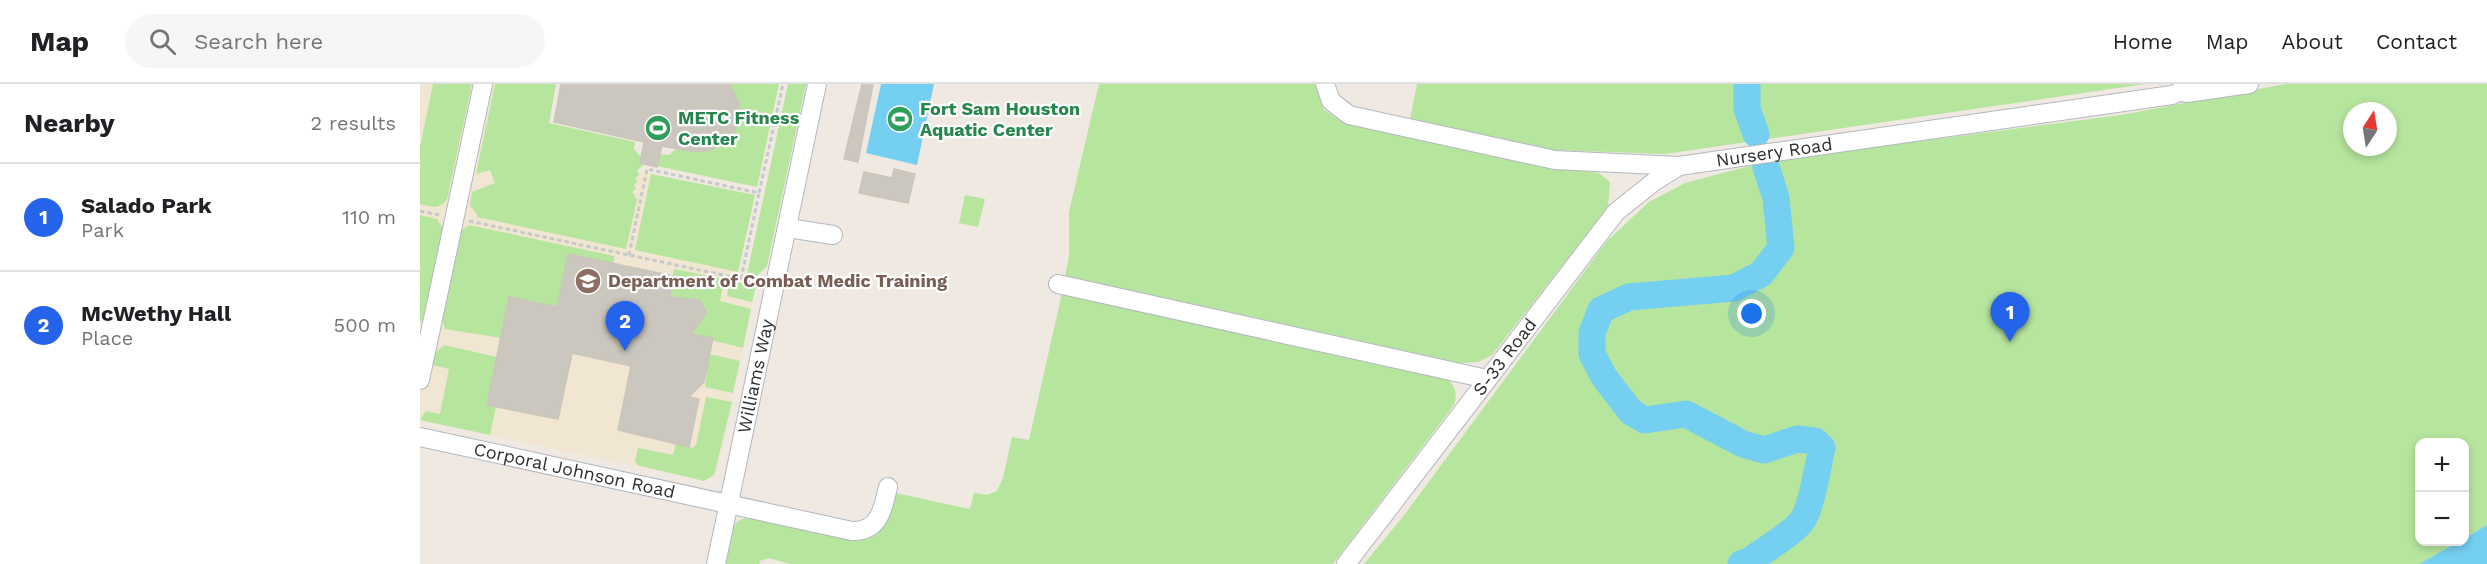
<!DOCTYPE html>
<meta charset="utf-8">
<style>
body{margin:0;font-family:"Work Sans",sans-serif;background:#f6f6f6;color:#202124}
.controls{position:absolute;right:18px;bottom:18px;display:grid;overflow:hidden;border-radius:12px;box-shadow:0 3px 9px #0003}
.controls button{width:54px;height:54px;display:grid;place-items:center;padding:0;border:0;border-bottom:2px solid #e0e0e0;background:#fff;color:#202124;font:30px sans-serif}
.compass{position:absolute;left:1923px;top:18px;width:54px;height:54px;border-radius:50%;background:#fff;box-shadow:0 3px 9px #0003;rotate:12deg}
.you{position:absolute;left:1332px;top:230px;width:21px;height:21px;margin:-15px;border:4px solid #fff;border-radius:50%;background:#1a73e8;box-shadow:0 0 0 9px #1a73e833}
.badge{display:grid;place-items:center;width:39px;height:39px;border-radius:50%;background:#2563eb;color:#fff;font-size:20px;font-weight:700}
.pin{position:absolute;translate:-50% -50px;filter:drop-shadow(0 2px 3px #0008)}
.pin::after{content:'';position:absolute;top:32px;width:21px;height:18px;background:inherit;clip-path:polygon(0 0,100% 0,50% 100%)}
.list{margin:0;padding:0;list-style:none}
h2{display:flex;justify-content:space-between;align-items:center;height:78px;margin:0;padding:0 24px;font-size:26px}
h2 small{font-size:20px;font-weight:400;color:#757577}
.list li{display:grid;grid-template-columns:39px 1fr auto;gap:18px;align-items:center;box-sizing:border-box;height:108px;padding:0 24px;border-top:2px solid #e0e0e0}
.list b{display:block;font-size:22px;white-space:nowrap}
.list p{margin:0;font-size:20px;white-space:nowrap;color:#757577}
.list em{font-size:20px;font-style:normal;color:#757577}
.icon{flex:none;width:33px;height:33px;fill:none;stroke:currentColor;stroke-width:2;stroke-linecap:round;stroke-linejoin:round}
.map{position:relative;flex:none;width:2067px;height:480px;overflow:hidden}
header{display:flex;align-items:center;gap:36px;box-sizing:border-box;height:84px;padding:0 30px;background:#fff;border-bottom:2px solid #e0e0e0}
header strong{font-size:28px}
nav{display:flex;gap:33px;margin-inline-start:auto;font-size:21px}
.search{width:420px;height:54px;background:#f6f6f6;display:flex;align-items:center;gap:15px;box-sizing:border-box;padding:0 21px;border-radius:33px;color:#757577;font-size:22px}
main{display:flex}
aside{flex:1;background:#fff}
.map>svg:first-child{display:block}
</style>
<header>
<strong>Map</strong>
<div class="search"><svg class="icon" aria-label="search" viewBox="0 0 24 24"><circle cx="10" cy="10" r="6"/><path d="M15 15l6 6"/></svg>Search here</div>
<nav><a>Home</a><a>Map</a><a>About</a><a>Contact</a></nav>
</header>
<main>
<aside>
<h2>Nearby<small>2 results</small></h2>
<ul class="list">
<li><span class="badge">1</span><div><b>Salado Park</b><p>Park</p></div><em>110 m</em></li>
<li><span class="badge">2</span><div><b>McWethy Hall</b><p>Place</p></div><em>500 m</em></li>
</ul>
</aside>
<div class="map">
<svg width="2067" height="480" viewBox="0 0 2067 480">
<rect width="100%" height="100%" fill="#efe9e1"/>
<path fill="#f0e6d1" d="M0,0H136L124,67L335,111L318,188L338,192L298,384L290,395L284,397L0,336Z"/>
<path fill="#b6e59e" fill-rule="evenodd" d="M13,0H52L27,115C19,126 12,123 0,120V63Z
M75,0H136L129,39L215,58L214,65L221,73L220,79L224,81L217,86L219,91L215,94L218,98L214,100L216,105L212,108L217,116L206,165L57,133V130L50,122L52,108L75,99L70,86L56,90Z
M310,0H359L337,103L237,82L240,70L249,71L256,65L269,67L319,35V19Z
M368,0H386L347,182L337,192L327,190Z
M679,0H899L903,25L922,38L1144,85L1179,89L1190,98L1188,123L1072,271L1059,278L1040,279L645,192L649,173V128Z
M997,0H1725L1245,70L1134,66L990,35Z
M1865,0H2067V441L2045,454L2044,358H2000V458H2038L1999,480H944L985,430L1187,157L1229,118L1265,99L1348,77L1701,31ZM1932,27H1968V63H1932Z
M231,90L335,111L318,188L215,166Z
M545,111L565,115L558,143L539,139Z
M0,131L17,135L26,149L10,229L0,239Z
M49,141L194,172V178L137,223L81,254L25,245L20,231L36,150Z
M254,185L304,195L300,217L331,225L323,264L243,244Z
M310,196L336,202L332,218L307,212Z
M642,209L1025,293C1035,301 1038,308 1034,321L913,480H370L349,474L340,477L339,480H302C307,460 307,432 333,434L436,457C464,452 470,434 475,409L550,425L554,409L567,411L577,407L583,394L592,353L609,356Z
M24,261L77,273L76,322L70,351L0,336L6,327L20,330L29,285L12,281L13,271Z
M289,270L320,277L313,309L285,303Z
M286,313L312,318L294,391L284,397L217,381L215,376L218,364L253,371L256,360L273,364L276,361Z"/>
<path fill="#75cff0" d="M461,0H514L497,81L446,69Z
M2067,441V480H1999L2038,458H2044L2045,454Z"/>
<g fill="none" stroke-linecap="round" stroke-linejoin="round">
<path stroke="#75cff0" stroke-width="27" d="M1327,0V25L1336,50
M1321,480L1329,477C1344,466 1371,451 1382,437C1391,426 1398,381 1402,364L1395,357L1377,355L1344,366L1323,360L1266,330L1225,336L1211,328L1184,293L1172,270V249L1181,226L1209,213L1314,204L1341,190L1361,164L1356,114L1346,83"/>
</g>
<path fill="#cbc7bf" stroke="#cbc5ba" stroke-width="1.5" d="M141,0H310L319,19V35L313,50L302,61L287,67H269L242,62L237,83L220,79L224,58L134,38Z
M442,0H453L438,78L424,75Z
M474,85L495,90L488,119L439,109L444,88L472,94Z
M148,170L254,192L249,213L280,216L286,229L271,250L293,254L284,298L269,313L279,315L269,363L198,346L211,282L152,269L138,335L67,321L89,213L137,223Z"/>
<g fill="none" stroke-linecap="round" stroke-linejoin="round">
<defs>
<g id="minor">
<path id="s1" d="M905,0L911,17L929,31L1135,76L1259,82L1752,11L1778,0"/>
<path d="M1766,9L1829,0"/>
<path d="M368,144L413,151"/>
<path d="M638,200L1067,295"/>
<path d="M0,296L63,0"/>
<path id="s2" d="M0,353L432,447C459,448 463,425 468,403"/>
<path id="s3" d="M296,480L397,0"/>
<path id="s4" d="M926,480L1196,128L1235,97L1259,82"/>
</g>
</defs>
<use href="#minor" stroke="#b4b7c1" stroke-width="20"/>
<path stroke="#c9c9c9" stroke-width="3" stroke-dasharray="4.5 3" stroke-linecap="butt" d="M0,127L19,131
M49,137L331,197
M209,171L227,85L339,109L363,0
M321,195L339,109"/>
<use href="#minor" stroke="#fff" stroke-width="18"/>
</g>
<defs>
<symbol id="stadium-disc" viewBox="-11 -11 22 22"><circle r="9.5" fill="#2e9e5b" stroke="#fff"/><path d="M0-5a6.5 5 0 1 0 0 10a6.5 5 0 1 0 0-10ZM-3.5-1.8h7v3.6h-7Z" fill="#fff"/></symbol>
<symbol id="university-disc" viewBox="-11 -11 22 22"><circle r="9.5" fill="#8d6e63" stroke="#fff"/><path d="M0-5L7-2L0 1L-7-2ZM-4 1L0 2.5L4 1V4Q0 6-4 4Z" fill="#fff"/></symbol>
</defs>
<g fill-rule="evenodd">
<use href="#stadium-disc" x="465" y="20" width="30" height="30"/>
<use href="#stadium-disc" x="223" y="29" width="30" height="30"/>
<use href="#university-disc" x="153" y="182" width="30" height="30"/>
</g>
<g text-anchor="middle" stroke-width="4.5" stroke-linejoin="round" paint-order="stroke">
<g font-size="18" font-weight="bold" fill="#27864d" stroke="#fff" text-anchor="start">
<text x="500" y="31">Fort Sam Houston<tspan x="500" dy="21">Aquatic Center</tspan></text>
<text x="258" y="40">METC Fitness<tspan x="258" dy="21">Center</tspan></text>
</g>
<g font-size="18" fill="#2e2e2e" stroke="#fff">
<text dy="6" stroke="none"><textPath href="#s1" startOffset="472">Nursery Road</textPath></text>
<text dy="6" stroke="none"><textPath href="#s4" startOffset="261">S-33 Road</textPath></text>
<text dy="6" stroke="none"><textPath href="#s3" startOffset="192">Williams Way</textPath></text>
<text dy="6" stroke="none"><textPath href="#s2" startOffset="158">Corporal Johnson Road</textPath></text>
</g>
<g font-size="18" font-weight="bold" fill="#785e54" stroke="#fff" text-anchor="start">
<text x="188" y="203">Department of Combat Medic Training</text>
</g>
</g>
</svg>
<div class="controls">
<button>+</button>
<button>−</button>
</div>
<svg class="compass" viewBox="-18 -18 36 36"><path d="M0-13l5 13h-10z" fill="#e53935"/><path d="M0 13l5-13h-10z" fill="#757577"/></svg>
<div class="you"></div>
<div class="pin badge" style="left:1590px;top:258px">1</div>
<div class="pin badge" style="left:205px;top:267px">2</div>
</div>
</main>
